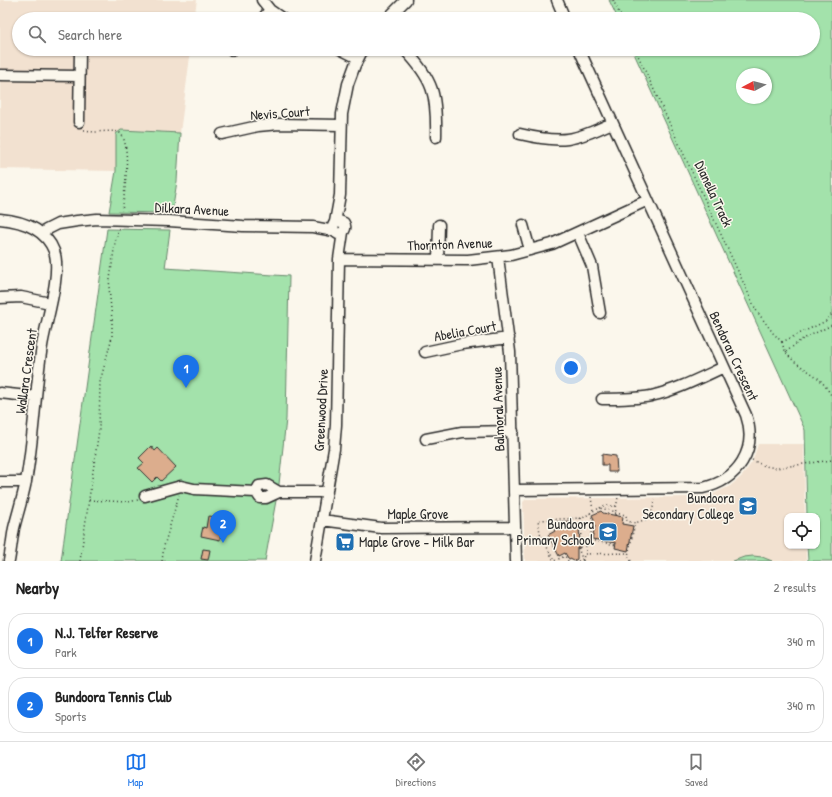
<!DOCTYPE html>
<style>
body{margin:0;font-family:"Patrick Hand",sans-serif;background:#f6f6f6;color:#222}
.controls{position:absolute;right:12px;bottom:12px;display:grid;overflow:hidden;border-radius:8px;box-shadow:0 1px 3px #0004}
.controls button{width:36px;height:36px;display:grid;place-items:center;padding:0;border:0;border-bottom:1px solid #e0e0e0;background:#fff;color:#222;font:20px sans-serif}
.compass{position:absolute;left:736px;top:68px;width:36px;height:36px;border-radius:50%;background:#fff;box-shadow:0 1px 3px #0004;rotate:263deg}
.you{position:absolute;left:571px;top:368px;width:14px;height:14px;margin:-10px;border:3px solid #fff;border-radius:50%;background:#1a73e8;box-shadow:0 0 0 6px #1a73e833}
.badge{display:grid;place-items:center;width:26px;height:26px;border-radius:50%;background:#1a73e8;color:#fff;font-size:13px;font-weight:700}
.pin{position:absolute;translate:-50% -33px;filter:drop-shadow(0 1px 2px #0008)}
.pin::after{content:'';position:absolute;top:21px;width:14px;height:12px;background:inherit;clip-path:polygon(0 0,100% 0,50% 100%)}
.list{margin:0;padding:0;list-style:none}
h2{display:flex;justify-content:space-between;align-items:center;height:52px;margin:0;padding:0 16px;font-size:17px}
h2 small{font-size:13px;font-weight:400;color:#767676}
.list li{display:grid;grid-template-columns:26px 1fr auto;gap:12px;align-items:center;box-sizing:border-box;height:56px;margin:0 8px 8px;padding:0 8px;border:1px solid #e0e0e0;border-radius:16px}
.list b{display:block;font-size:15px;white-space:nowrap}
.list p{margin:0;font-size:13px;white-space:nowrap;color:#767676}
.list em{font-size:13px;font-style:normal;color:#767676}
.icon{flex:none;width:22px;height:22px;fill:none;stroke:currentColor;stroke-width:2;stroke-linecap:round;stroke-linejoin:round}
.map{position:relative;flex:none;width:832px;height:561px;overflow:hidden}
.search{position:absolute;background:#fff;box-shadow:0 1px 3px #0004;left:12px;right:12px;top:12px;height:44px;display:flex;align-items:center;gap:10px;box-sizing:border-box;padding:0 14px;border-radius:22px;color:#767676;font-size:15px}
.sheet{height:180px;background:#fff}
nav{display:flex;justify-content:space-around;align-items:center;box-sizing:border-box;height:56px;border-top:1px solid #e0e0e0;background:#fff;font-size:11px;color:#767676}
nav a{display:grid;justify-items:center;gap:2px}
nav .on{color:#1a73e8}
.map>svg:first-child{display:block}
</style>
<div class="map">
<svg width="832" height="561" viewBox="0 0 832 561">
<rect width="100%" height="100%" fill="#fbf7ec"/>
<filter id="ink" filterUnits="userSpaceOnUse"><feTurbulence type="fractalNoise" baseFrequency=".025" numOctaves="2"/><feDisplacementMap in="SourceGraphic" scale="8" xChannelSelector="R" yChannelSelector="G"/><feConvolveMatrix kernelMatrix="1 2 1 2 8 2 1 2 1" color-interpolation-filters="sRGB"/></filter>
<g filter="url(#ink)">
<path fill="#f2e1d0" d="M0,0H197L194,19H19V49H191L180,133L121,130L116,134V171L0,169Z
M758,444H804L805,516H787V546H806V561H525L523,502L526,499L691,497L711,495L730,486L742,476L752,462Z"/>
<path fill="#a3e2ab" stroke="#67866b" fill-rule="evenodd" d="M609,0H832V561H808L807,546H817V516H807L805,430L632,49H813V19H618ZM742,74H766V98H742Z
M121,130L180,133L177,181L172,213L109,212L116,171V134Z
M107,229L170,230L165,268L289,276L286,419L279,484L265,561H61Z
M753,556L762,557L772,561H733L744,557Z"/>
<path fill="#dcad8d" stroke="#2b2b2b" d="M151,446L155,451L158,448L176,467L161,481L157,477L152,482L138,468L144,463L139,458Z
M602,454L616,456L617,472H608V465H602Z
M601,511L603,513L623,517L622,524L633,526L628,551L615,548L616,543L592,539L595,526H593L594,519L592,515Z
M208,516L223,518L220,540L201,536L203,527L206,528Z
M571,521V524H579L580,548H577V559L574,561L568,558L565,553L559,556L548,535L555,531L551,522Z
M203,549L210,550L208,560L201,559Z"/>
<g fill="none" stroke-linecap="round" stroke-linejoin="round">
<defs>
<path id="minor" d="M262,0L270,10L283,19
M557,0L565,19
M262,19L270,10
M387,19L406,0
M340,49L358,58
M404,49C434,80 437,95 436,137
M232,50L233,49
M0,75L79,76
M79,122L80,49
M222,134L258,126L279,124L341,125
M520,134C562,144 574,141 612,123
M0,219C22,221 45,228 54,251C62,273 46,321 42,346C35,391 34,437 26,481C23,497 18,512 14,528C12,539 11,550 9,561
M335,222L340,195L342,114L348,84L355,65L363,49
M523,225L530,250
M578,233L592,266L600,313
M42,234L46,230L58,224L77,221L97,219L169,221L243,226L313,227L334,231L338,234C344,233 347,228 344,223L339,221L335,222L333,226L334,231
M498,257L510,352L516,561
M339,259L468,260L511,255L552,244L648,200
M438,260L439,225
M0,298L21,297L50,303
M425,352L462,344L509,338
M0,393L36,397
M602,399C618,399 635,399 651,396C677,390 700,378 724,367
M426,439L462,432L513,431
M0,482H26
M514,490L703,488C738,480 758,450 746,415L579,49
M256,492L260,498H266L279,492H327
M256,492L259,486L267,485L279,492
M145,496L181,486L194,489L256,492
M322,520L381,528L515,527
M315,561L334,449L336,425L339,259L343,232"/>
</defs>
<use href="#minor" stroke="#2b2b2b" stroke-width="13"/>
<path stroke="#2b2b2b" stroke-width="1.5" stroke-dasharray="1 3" stroke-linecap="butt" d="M613,0L622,19
M635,49L756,310L773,333L782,342
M84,130C87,130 90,131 93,132C101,132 111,130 118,132C133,137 124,198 122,211
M782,342C786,362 806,367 819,379C824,384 829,391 832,397
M782,342L826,321L832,314
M786,352L801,340L832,325
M752,460L765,466L776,468L832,460
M591,497L593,511
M89,500L128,502L138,500
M600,508L602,506H617
M590,513L593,520L590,540L616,545
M615,513L626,515L627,521L635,523L650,518L656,497
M615,515L618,497
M581,518L582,541H586V553
M578,548L583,561
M80,561L99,430L100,382L112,337V320L109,287L115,242L119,228
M162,561L164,546L179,495
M568,561L565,556L554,561L540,533L538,520L583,518L593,511L600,508L616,512
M578,561L582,559
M583,561L584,554L629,553
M631,561L628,556L635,523"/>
<use href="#minor" stroke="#fbf7ec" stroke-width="10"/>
</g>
</g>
<defs>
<symbol id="school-square" viewBox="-11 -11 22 22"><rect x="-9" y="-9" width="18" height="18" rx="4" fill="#1f6fb2" stroke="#fbf7ec"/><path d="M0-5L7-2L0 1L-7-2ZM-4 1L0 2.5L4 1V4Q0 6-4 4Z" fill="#fff"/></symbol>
<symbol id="supermarket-square" viewBox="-11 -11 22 22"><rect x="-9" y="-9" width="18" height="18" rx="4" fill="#1f6fb2" stroke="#fbf7ec"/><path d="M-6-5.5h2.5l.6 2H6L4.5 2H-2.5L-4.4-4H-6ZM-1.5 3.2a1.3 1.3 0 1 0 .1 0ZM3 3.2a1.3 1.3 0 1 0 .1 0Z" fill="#fff"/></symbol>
</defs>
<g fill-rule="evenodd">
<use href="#school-square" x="737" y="495" width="22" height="22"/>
<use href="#school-square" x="597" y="521" width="22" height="22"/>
<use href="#supermarket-square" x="334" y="531" width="22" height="22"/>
</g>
<g text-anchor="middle" stroke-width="3" stroke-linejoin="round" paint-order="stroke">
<g font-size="14" fill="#2b2b2b" stroke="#fbf7ec">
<text transform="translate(280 113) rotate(-4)" y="5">Nevis Court</text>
<text transform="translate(714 194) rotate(65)" y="5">Dianella Track</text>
<text transform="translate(192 209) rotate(3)" y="5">Dilkara Avenue</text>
<text transform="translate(450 244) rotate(-2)" y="5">Thornton Avenue</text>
<text transform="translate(465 331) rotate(-10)" y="5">Abelia Court</text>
<text transform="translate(734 356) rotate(65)" y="5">Bendoran Crescent</text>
<text transform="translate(26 371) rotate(-82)" y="5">Wallara Crescent</text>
<text transform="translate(498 409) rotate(-92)" y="5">Balmoral Avenue</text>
<text transform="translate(321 410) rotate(-87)" y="5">Greenwood Drive</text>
<text x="418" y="519">Maple Grove</text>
</g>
<g font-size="14" fill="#2b2b2b" stroke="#fbf7ec" text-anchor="end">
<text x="734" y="503">Bundoora<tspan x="734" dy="16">Secondary College</tspan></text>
<text x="594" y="529">Bundoora<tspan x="594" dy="16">Primary School</tspan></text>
<text x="359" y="547" text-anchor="start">Maple Grove - Milk Bar</text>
</g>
</g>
</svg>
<div class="controls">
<button><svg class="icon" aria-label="locate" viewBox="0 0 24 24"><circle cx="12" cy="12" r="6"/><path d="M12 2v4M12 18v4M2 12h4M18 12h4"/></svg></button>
</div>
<svg class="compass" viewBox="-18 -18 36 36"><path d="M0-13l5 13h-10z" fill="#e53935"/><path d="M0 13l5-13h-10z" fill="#767676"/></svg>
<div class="you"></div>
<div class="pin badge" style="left:186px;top:388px">1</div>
<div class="pin badge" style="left:223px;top:543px">2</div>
<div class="search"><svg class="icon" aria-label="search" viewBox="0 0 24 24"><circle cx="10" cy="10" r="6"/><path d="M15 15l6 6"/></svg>Search here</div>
</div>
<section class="sheet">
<h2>Nearby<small>2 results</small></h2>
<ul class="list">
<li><span class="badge">1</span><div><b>N.J. Telfer Reserve</b><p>Park</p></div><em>340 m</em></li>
<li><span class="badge">2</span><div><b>Bundoora Tennis Club</b><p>Sports</p></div><em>340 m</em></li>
</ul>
</section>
<nav>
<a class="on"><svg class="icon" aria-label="map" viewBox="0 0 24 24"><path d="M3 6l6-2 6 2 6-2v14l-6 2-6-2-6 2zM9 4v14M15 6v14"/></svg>Map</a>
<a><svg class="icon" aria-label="directions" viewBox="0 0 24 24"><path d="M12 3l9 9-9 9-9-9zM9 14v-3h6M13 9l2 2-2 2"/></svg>Directions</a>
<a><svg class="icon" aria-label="saved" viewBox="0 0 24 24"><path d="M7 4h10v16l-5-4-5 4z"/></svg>Saved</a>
</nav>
